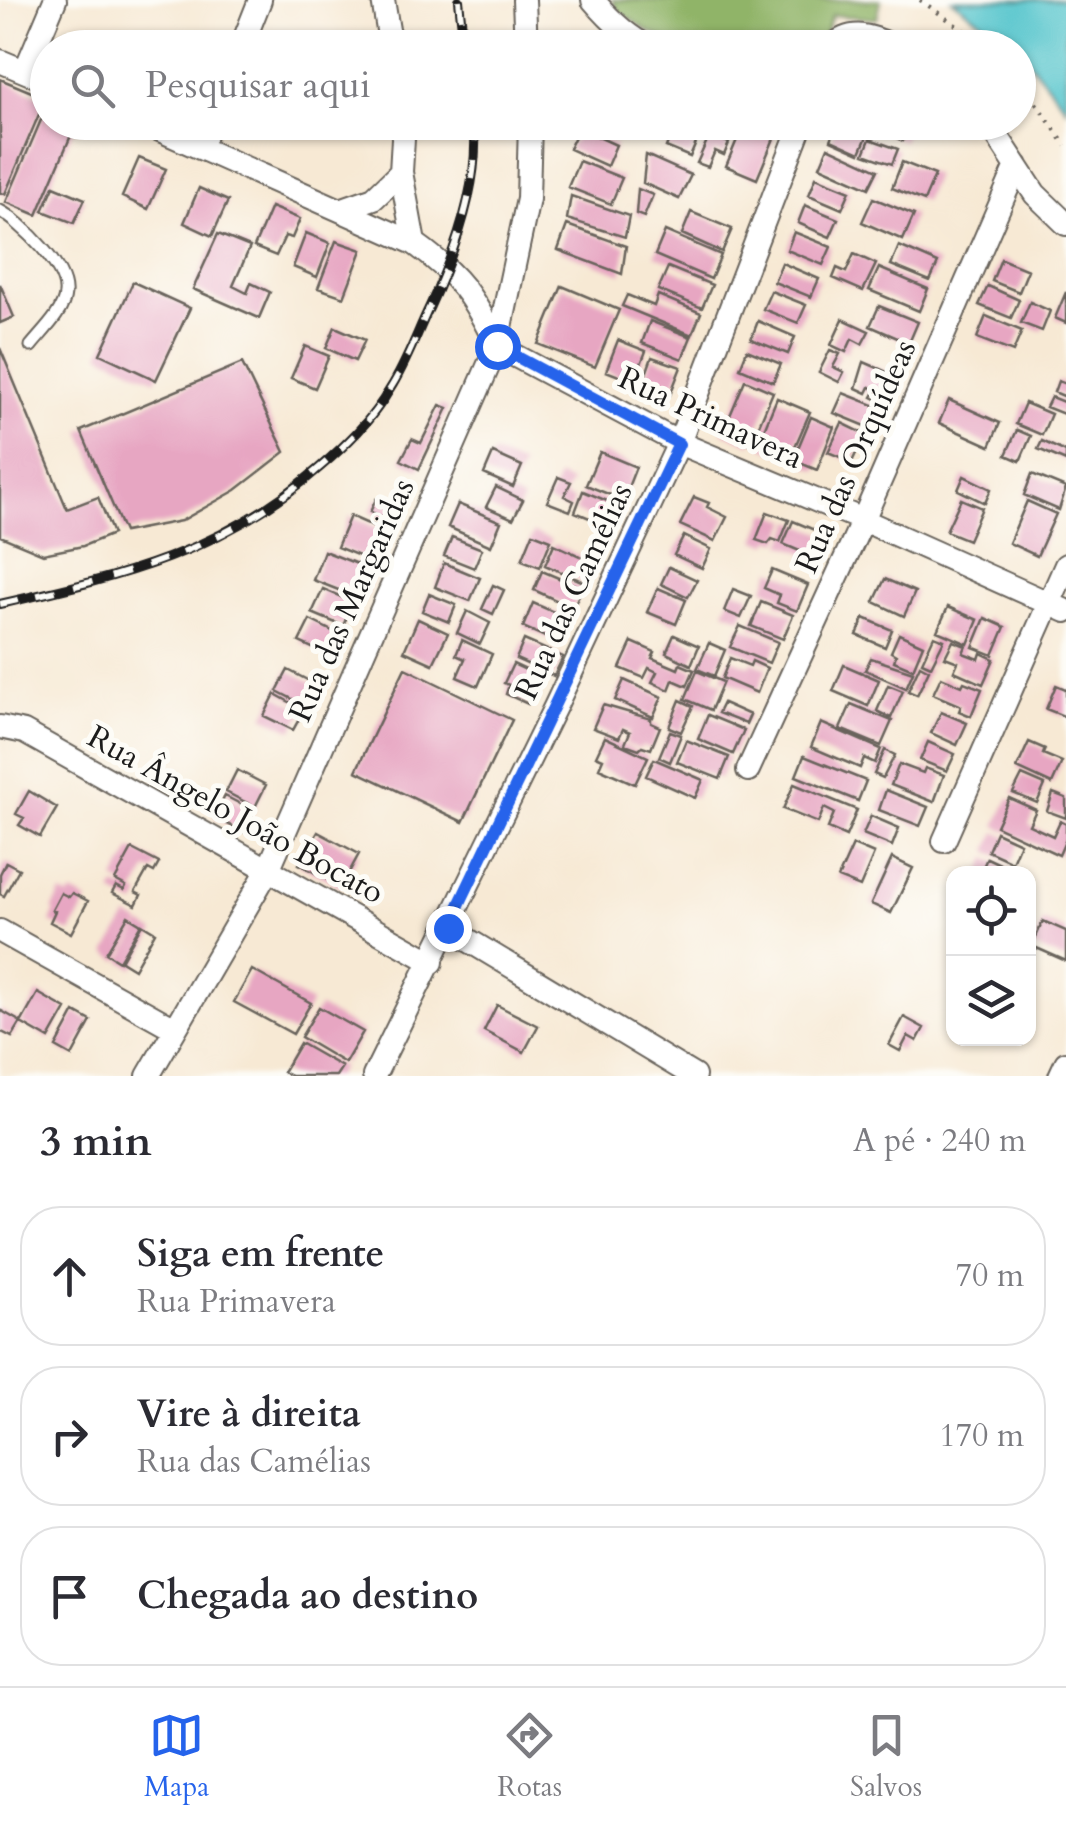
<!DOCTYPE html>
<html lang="pt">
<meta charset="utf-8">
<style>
body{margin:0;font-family:Cardo,serif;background:#f2f2f3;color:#2b2b33}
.controls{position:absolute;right:30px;bottom:30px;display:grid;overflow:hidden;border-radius:20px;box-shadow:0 2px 8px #0004}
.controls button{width:90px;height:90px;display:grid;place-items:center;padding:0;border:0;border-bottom:2px solid #e1e1e2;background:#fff;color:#2b2b33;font:50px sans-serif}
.stop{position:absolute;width:30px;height:30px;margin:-22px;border:8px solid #2563eb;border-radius:50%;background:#fff}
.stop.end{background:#2563eb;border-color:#fff;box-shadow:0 2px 10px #0008}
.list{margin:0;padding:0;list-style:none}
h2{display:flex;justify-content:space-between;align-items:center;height:130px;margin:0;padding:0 40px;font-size:42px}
h2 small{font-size:32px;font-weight:400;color:#7c7c81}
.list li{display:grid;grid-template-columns:65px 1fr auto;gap:30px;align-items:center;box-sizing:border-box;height:140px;margin:0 20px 20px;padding:0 20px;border:2px solid #e1e1e2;border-radius:40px}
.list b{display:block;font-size:38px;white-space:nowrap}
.list p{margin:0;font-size:32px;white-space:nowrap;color:#7c7c81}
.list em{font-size:32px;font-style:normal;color:#7c7c81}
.icon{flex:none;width:55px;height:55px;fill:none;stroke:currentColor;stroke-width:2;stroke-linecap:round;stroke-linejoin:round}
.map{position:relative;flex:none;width:1066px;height:1076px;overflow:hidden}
.search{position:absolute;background:#fff;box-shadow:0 2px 8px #0004;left:30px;right:30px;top:30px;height:110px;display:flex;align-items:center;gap:25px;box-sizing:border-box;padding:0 35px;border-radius:55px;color:#7c7c81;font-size:38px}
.sheet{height:610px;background:#fff}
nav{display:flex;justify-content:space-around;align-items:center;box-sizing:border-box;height:140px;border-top:2px solid #e1e1e2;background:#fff;font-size:28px;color:#7c7c81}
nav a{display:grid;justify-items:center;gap:5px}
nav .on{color:#2563eb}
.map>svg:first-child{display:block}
</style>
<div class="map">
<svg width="1066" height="1076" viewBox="0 0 1066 1076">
<rect width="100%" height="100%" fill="#fdfcf7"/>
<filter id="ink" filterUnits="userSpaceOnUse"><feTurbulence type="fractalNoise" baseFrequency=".01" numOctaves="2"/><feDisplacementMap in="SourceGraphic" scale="20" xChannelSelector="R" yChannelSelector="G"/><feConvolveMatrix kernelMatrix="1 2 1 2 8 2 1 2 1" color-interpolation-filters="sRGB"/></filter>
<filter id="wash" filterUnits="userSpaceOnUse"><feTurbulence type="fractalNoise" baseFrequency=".0048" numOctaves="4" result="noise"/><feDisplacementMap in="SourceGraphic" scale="40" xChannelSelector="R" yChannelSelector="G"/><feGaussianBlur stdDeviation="2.25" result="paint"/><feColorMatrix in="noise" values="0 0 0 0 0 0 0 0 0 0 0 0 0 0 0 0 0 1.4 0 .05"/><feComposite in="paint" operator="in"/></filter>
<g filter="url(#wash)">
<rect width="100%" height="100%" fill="#f7e9d4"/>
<path fill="#90b468" stroke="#566842" stroke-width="2.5" d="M612,0H881L877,19L832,15L821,48L682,47L649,32L618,11Z"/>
<path fill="#59c6cd" stroke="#3a7174" stroke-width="2.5" d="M952,0H1066V108L1018,48Z"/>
<g id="blocks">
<path fill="#e7a6c2" d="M0,79L46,98L5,194L0,193Z
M44,113L48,115V122L75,126L37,215L6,202Z
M585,122H618L612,135Z
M657,122H671L666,138L653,133Z
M676,122H705L690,157L666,147Z
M838,122L868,134L860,153L831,140Z
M879,122H911L903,141L877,129Z
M744,123L775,136L757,179L726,166Z
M579,128L616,145L607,166L569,149Z
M710,134L729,143L724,155L715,151L708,167L697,163Z
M870,139L898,149L892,164L864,154Z
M828,147L878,170L869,188L820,166Z
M646,155L691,175L679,199L643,183Z
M139,158L166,169L148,209L122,197Z
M579,161L622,178L611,204L568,187Z
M902,162L935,175L924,201L892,188Z
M816,177L850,191L842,209L809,195Z
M54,186L85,199L74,223L43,211Z
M199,188L228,201L212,236L184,223Z
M638,189L653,195L644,217L636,214Z
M571,196L629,216L625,237L567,219Z
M873,198L914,215L903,240L862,222Z
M805,205L838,219L830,237L798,223Z
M271,207L300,219L292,238L285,236L276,256L254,247Z
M691,212L732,229L722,252L682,234Z
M567,225L626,246L622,274L558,250Z
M665,231L721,255L711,279L655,255Z
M794,232L831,247L823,265L787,250Z
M306,233L330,243L317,277L293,267Z
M218,234L250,247L233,286L247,293L251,283L270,292L259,318L193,289Z
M336,241L362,250L344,297L318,288Z
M899,246L938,263L930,281L891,265Z
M854,254L876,264L863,291L833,278L837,268L846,272Z
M1001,259L1028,270L1019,292L992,281Z
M782,263L819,279L811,297L774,282Z
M668,267L712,285L702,308L658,290Z
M879,268L928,289L919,311L869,290Z
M133,282L190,308L156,380L100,354Z
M0,284L14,317L0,323Z
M562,286L619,310L595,367L538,344Z
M988,286L1019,300L1011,318L979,305Z
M771,291L806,305L798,323L763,309Z
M1066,292V323L1055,318Z
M627,295L654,306L658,295L701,313L692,335L622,306Z
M1030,302L1050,311L1042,331L1021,323Z
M879,306L918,322L909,343L870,326Z
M986,316L1022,331L1013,352L977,338Z
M843,319L869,331L862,344L852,339L846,352L831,345Z
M650,321L691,337L682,359L642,343Z
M758,321L795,337L788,354L751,339Z
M335,327L365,340L355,361L326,348Z
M618,340L646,351L634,382L606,371Z
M305,346L329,356L315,388L291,378Z
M0,348L67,509L98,497L113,534L83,546L43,554L0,536Z
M747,350L781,364L773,382L740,368Z
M830,350L840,354L833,367L844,372L839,382L819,372Z
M652,357L681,367L670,395L642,385Z
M864,362L896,376L884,403L872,397L876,390L870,387L867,393L856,388Z
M242,363L285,452L236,490L181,521L124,532L81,431Z
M745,380L773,392L751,444L723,432Z
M1058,381L1066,384V397L1054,392Z
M843,393L881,408L873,429L834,413Z
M1051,397L1066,403V415L1046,407Z
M777,398L810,412L790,458L758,444Z
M949,400L1000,423L990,446L939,423Z
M1025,403L1051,414L1042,435L1016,424Z
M440,405L448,408L419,469L401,460L412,439L421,443Z
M811,417L834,427L817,470L793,460Z
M842,423L865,434L852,462L828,452Z
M1017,430L1031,436L1020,461L1006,455Z
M1042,441L1066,452V461L1038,449Z
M600,452L636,467L623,500L586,485Z
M493,453L522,466L513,487L484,474Z
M1032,474L1066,488L1059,510L1024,495Z
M964,476L991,489L985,503L958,490Z
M558,477L571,482L564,496L574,501L570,511L547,502Z
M496,487L523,500L513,519L486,507Z
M583,491L617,505L609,526L575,512Z
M694,497L709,503L707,507L727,517L715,541L680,525Z
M376,499L402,510L396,523L370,512Z
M961,499L982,508L968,540L946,531Z
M1027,501L1056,514L1037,556L1009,543Z
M458,504L501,522L491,546L448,527Z
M767,512L789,520L780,542L772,539L768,544L756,540Z
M350,516L382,530L369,560L337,547Z
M793,521L824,534L814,557L783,544Z
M533,533L551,540L540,567L522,560Z
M684,536L711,549L702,568L674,555Z
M452,537L482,549L474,568L444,556Z
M554,544L593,562L584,582L545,565Z
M324,551L375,571L364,600L313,580Z
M444,563L480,578L470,601L435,587Z
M669,567L697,580L688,597L661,584Z
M772,570L808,585L797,611L777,603L780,595L764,588Z
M542,571L582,588L573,608L534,590Z
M885,579L915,592L904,616L874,602Z
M493,585L504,590L493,614L482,609Z
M658,588L686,600L676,624L647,612Z
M323,589L353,602L343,626L312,613Z
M733,589L751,596L741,618L724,611Z
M429,594L456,605L449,622L422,611Z
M761,602L793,615L783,639L751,626Z
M533,603L565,617L554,641L523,627Z
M948,607L978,620L968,644L937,631Z
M467,611L490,623L480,644L457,633Z
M864,618L892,630L885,647L857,635Z
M985,618L1005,627L993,655L973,647Z
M418,619L448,633L433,664L404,651Z
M310,620L342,636L332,657L299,642Z
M740,626L778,642L769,663L730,647Z
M899,634L923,645L913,669L894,661L896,655L891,652Z
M674,635L699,646L691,665L666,653Z
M934,636L944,640L931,666L922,662Z
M462,640L492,654L478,686L457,677L465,659L456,655Z
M524,640L563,657L554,676L516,659Z
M953,641L966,646L963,653L979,659L981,653L994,659L983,684L954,671L958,662L945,657Z
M632,642L655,652L652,658L678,669L680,664L694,670L687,686L673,680L669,690L652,682L657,672L649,668L644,678L620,668Z
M709,643L725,650L714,676L697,669Z
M730,658L750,666L752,661L767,668L757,693L722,678Z
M871,658L913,672L906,688L865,670Z
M513,664L541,677L528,704L506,694L509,685L504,683Z
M844,665L879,680L868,706L833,691Z
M920,665L929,670L917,695L908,691Z
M405,668L512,720L463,822L356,771Z
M288,670L317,685L306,706L277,691Z
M697,671L723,682L711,710L685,699Z
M941,677L962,686L964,682L982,689L971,716L959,711L961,706L933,694Z
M624,680L662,697L653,717L615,700Z
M888,685L903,691L891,718L877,711Z
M1056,685L1066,689V717L1046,709Z
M275,694L304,710L293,730L264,716Z
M680,700L693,706L681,732L669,727Z
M723,703L750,715L746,724L718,713Z
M851,704L892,721L881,746L840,729Z
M603,705L651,719V723L660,727L651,749L642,746L639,749L625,744L630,732L623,729L619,738L593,728Z
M941,712L967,723L957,745L931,733Z
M708,715L744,730L733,754L698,739Z
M821,723L881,749L875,763L864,758L860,768L811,747Z
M670,731L681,735L670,762L659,757Z
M605,737L648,757L635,784L599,768L603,759L596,756Z
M686,740L729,757L720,779L677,762Z
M928,742L955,754L947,771L920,760Z
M1029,742L1045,749L1043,754L1062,762L1052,784L1017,768Z
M885,750L895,755L883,778L874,774Z
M804,756L866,781L858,801L796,776Z
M654,759L703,780L695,798L646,776Z
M899,764L923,773L925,768L944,775L934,802L891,785Z
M237,770L266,785L255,807L226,792Z
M1022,775L1045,785L1037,803L1013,793Z
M794,784L857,810L846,836L828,828L834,813L824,808L818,823L783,809Z
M886,790L928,807L920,826L879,810Z
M29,791L57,808L40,837L19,825L24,818L16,814Z
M1053,793L1066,798V818L1047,811Z
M225,796L254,811L243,832L214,817Z
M1009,798L1036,810L1029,825L1053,836L1060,821L1066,824V839L1059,855L996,826Z
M871,816L899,828L892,846L863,834Z
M318,832L359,854L341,887L299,864Z
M996,832L1020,843L1012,862L988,851Z
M853,845L874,854L860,887L838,878Z
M132,849L159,863L154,872L148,869L135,892L141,895L136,905L112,893L116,886L124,890L126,886L115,880Z
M892,858L913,868L891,913L871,904Z
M987,858L1021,874H980Z
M6,862L19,869L4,896L0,894V874Z
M61,893L69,897L72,893L88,901L71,933L50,922L55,911L52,910Z
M128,916L141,924L119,961L106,953Z
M1043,921L1066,931V961L1032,946Z
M142,924L155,932L134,969L121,961Z
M252,970L311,1003L293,1034L234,1002Z
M38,993L66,1009L49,1039L21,1023Z
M497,1005L538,1026L524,1052L484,1031Z
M319,1007L363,1032L345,1063L301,1037Z
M0,1010L21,1022L12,1037L0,1031Z
M75,1012L91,1021L72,1056L56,1047Z
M904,1017L924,1028L917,1041L908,1036L900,1051L889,1045Z
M300,1043L342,1067L336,1076H291L283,1072Z"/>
</g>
</g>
<g filter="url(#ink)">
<use href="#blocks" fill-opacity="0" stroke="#69645c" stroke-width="2.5"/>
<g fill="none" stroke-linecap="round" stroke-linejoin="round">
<defs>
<path id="lane" d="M0,211C21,222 68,268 65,294C64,312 42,332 31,346"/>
<path id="street" d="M383,0L391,48
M524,0L526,48
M593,0C609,19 628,38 651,48
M241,48L260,0
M831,48C853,26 874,38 898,48
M0,61L48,81
M25,71L55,0
M142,122L414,243C459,275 474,297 497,346
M404,122L401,172L414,243
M988,122L1035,194L1066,224
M200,148L210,122
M340,210L374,198L401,172
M497,346L679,443L863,520L1066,611
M0,727L24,732L432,962
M748,770L863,520L1017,166
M944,841L1066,565
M448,928L694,1076
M0,931L175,1029
M148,1076L268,870L497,346L528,199L530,122
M374,1076L556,705L679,443L802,122
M1060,1076L1066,1063"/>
</defs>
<use href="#lane" stroke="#69645c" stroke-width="15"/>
<use href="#street" stroke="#69645c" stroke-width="26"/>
<path stroke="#69645c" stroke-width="4" stroke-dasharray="2.5 8" stroke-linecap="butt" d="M920,0L989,48
M1018,77L1066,146"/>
<use href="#lane" stroke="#fff" stroke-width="11"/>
<use href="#street" stroke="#fff" stroke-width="22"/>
<defs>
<path id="rail" d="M459,0L464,48
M0,604C123,576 221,553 319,468C346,445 372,420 390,389C406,364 417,333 430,306C454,254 481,181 474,122"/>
</defs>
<use href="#rail" stroke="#1c1c1c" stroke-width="10"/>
<use href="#rail" stroke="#fdfcf7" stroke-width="6" stroke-dasharray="19" stroke-linecap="butt"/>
</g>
</g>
<g fill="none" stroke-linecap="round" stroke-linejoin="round" filter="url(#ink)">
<path stroke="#2563eb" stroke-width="12" d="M448,928L679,444L497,346"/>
</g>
<g text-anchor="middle" stroke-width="10" stroke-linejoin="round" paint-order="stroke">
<g font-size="32" fill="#1c1c1c" stroke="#fdfcf7">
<text transform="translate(711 417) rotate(25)" y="11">Rua Primavera</text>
<text transform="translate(855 456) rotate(-66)" y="11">Rua das Orquídeas</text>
<text transform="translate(573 591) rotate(-65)" y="11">Rua das Camélias</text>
<text transform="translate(351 600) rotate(-66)" y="11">Rua das Margaridas</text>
<text transform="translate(236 814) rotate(29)" y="11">Rua Ângelo João Bocato</text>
</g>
</g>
</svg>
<div class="controls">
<button><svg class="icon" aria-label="locate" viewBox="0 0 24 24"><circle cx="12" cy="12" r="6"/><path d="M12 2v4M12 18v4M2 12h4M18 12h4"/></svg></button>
<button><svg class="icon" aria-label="layers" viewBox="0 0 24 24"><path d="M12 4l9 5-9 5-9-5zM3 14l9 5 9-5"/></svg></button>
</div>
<div class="stop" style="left:497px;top:346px"></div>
<div class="stop end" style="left:448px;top:928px"></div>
<div class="search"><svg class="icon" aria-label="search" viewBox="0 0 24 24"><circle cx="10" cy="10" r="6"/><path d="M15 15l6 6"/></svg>Pesquisar aqui</div>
</div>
<section class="sheet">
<h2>3 min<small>A pé · 240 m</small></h2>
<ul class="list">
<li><svg class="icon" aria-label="ahead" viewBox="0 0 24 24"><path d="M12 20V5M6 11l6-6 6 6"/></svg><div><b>Siga em frente</b><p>Rua Primavera</p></div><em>70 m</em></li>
<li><svg class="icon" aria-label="right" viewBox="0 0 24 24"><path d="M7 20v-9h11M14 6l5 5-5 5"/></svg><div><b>Vire à direita</b><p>Rua das Camélias</p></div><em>170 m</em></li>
<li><svg class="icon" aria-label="arrive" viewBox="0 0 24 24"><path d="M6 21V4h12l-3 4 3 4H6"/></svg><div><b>Chegada ao destino</b></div></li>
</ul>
</section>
<nav>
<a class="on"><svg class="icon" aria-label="map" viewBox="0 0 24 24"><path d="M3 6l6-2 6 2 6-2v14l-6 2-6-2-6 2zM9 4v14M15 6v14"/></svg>Mapa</a>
<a><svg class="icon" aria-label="directions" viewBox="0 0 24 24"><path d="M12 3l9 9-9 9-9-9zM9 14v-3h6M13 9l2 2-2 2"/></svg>Rotas</a>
<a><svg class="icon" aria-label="saved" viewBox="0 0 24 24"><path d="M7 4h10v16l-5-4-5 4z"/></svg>Salvos</a>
</nav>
